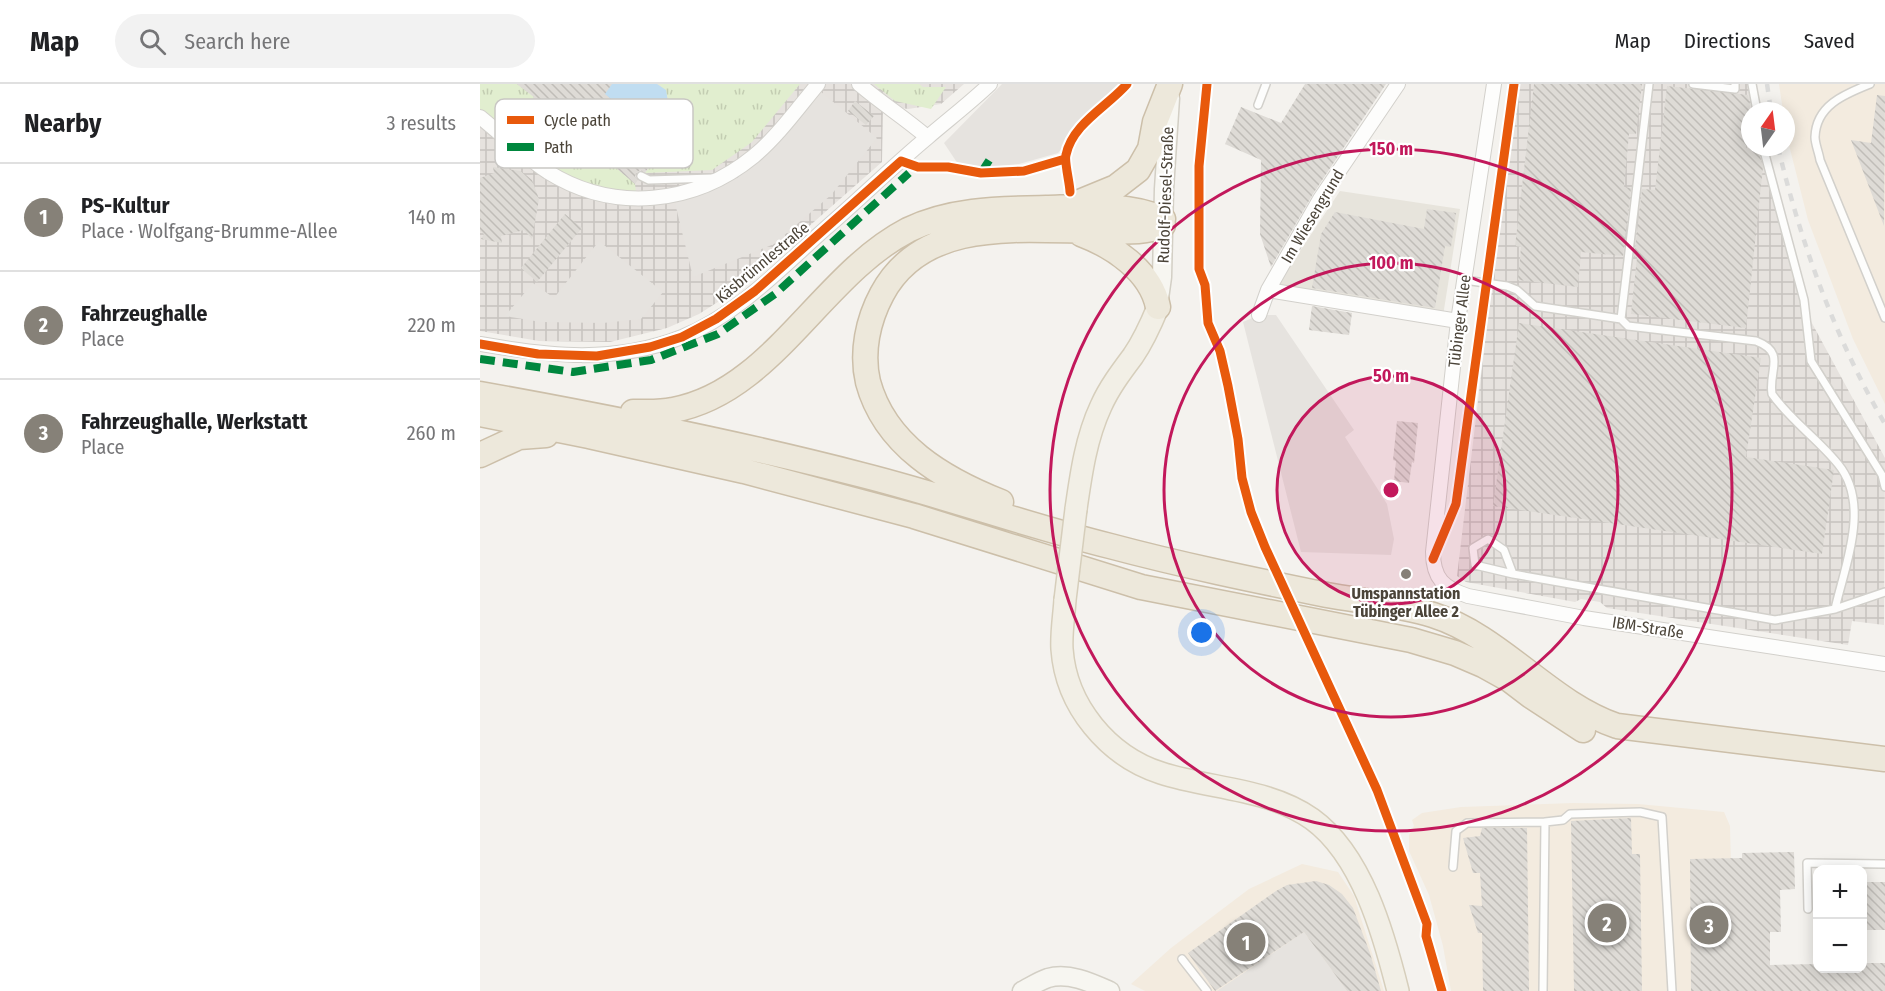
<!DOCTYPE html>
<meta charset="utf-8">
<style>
body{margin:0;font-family:"Fira Sans Condensed",sans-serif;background:#f2f2f2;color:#202124}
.controls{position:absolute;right:18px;bottom:18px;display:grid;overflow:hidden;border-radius:12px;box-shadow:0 3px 15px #0003}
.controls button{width:54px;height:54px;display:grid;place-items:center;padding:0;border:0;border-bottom:2px solid #e0e0e0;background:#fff;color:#202124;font:30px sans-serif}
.compass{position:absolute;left:1261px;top:18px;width:54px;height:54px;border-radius:50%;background:#fff;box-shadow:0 3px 15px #0003;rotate:14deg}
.you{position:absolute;left:722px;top:549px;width:21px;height:21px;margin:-15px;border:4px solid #fff;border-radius:50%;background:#1a73e8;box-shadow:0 0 0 9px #1a73e833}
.badge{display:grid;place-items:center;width:39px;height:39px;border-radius:50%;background:#868178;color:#fff;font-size:20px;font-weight:700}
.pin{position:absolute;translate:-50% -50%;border:3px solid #fff;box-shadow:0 2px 6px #0006}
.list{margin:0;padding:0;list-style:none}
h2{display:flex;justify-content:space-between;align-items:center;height:78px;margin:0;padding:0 24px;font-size:26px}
h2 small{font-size:20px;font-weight:400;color:#757577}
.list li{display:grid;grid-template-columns:39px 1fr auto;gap:18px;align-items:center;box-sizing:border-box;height:108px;padding:0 24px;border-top:2px solid #e0e0e0}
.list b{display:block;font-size:22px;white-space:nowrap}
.list p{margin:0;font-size:20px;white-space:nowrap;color:#757577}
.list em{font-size:20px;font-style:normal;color:#757577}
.icon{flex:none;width:33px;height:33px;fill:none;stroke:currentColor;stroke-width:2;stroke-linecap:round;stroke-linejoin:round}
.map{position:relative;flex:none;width:1405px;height:907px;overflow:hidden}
header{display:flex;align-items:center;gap:36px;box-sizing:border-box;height:84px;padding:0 30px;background:#fff;border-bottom:2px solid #e0e0e0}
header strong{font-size:28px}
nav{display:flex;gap:33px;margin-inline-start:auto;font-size:21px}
.search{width:420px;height:54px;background:#f2f2f2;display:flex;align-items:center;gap:15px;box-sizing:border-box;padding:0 21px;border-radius:33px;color:#757577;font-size:22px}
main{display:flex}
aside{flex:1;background:#fff}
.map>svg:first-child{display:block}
</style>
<header>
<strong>Map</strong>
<div class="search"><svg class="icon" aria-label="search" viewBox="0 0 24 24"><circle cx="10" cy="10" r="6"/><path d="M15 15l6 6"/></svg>Search here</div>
<nav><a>Map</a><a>Directions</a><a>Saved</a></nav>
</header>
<main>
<aside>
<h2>Nearby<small>3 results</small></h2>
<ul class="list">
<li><span class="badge">1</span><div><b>PS-Kultur</b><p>Place · Wolfgang-Brumme-Allee</p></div><em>140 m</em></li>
<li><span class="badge">2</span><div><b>Fahrzeughalle</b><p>Place</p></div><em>220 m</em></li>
<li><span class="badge">3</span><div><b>Fahrzeughalle, Werkstatt</b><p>Place</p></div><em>260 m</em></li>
</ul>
</aside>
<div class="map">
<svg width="1405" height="907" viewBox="0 0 1405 907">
<defs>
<pattern id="industrial-grid" width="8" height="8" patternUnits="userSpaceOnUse" patternTransform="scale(1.5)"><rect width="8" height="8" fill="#e6e2de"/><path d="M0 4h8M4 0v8" fill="none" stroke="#c7c3bf"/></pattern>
<pattern id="grass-tufts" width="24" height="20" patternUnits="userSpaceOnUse" patternTransform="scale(1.5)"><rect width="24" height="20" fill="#e1eecf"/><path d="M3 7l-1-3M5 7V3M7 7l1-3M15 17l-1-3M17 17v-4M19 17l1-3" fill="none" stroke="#c3cdb2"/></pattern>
<pattern id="building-back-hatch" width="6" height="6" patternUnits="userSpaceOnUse" patternTransform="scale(1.5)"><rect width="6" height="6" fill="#dedbd6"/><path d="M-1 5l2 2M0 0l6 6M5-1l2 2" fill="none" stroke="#c0bdb8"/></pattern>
</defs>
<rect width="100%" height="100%" fill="#f4f2ee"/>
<path fill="#e7e4dc" d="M860,107L980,125L962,238L790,212Z"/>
<path fill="#f3ebdf" d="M1299,0H1405V320L1373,255L1328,136L1308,57L1306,27H1303Z
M1093,719L1158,720L1244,728L1250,742L1254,907H971L963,862L949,811L929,767V751L934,742L932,736L942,729L981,723Z
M822,780L858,788L874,812L904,907H665L651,900L691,864L769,805Z"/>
<path fill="url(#industrial-grid)" d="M0,0H484L461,20L428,25L403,21L402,78L276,189L241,216L219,230L187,244L130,258L59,257L0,247Z
M1040,0H1272L1276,27H1270V63H1281L1284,79L1320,217L1405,374L1404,541L1372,537L1368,561L1127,524L1120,518L1101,515L1095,518L986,498L977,492L1013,192Z"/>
<path fill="url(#grass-tufts)" d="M0,0H37L54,13L51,18L76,37L78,34L155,100L156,108L117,103L80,88L0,25Z
M177,0H320L272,58L232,86L165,89L186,62L204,34L197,33L187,21L188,14L180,1Z
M394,0H439L443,3H466L451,25L415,17Z"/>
<path fill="#e6e3df" d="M522,0H643L632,17L593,51L578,69L539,80L510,83L478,80L464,59Z
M340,7L397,54L351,111L294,160L213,193L195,119L256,95L291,65Z
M119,157L183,208L161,235L123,239L61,238L25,232L53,199L74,214Z
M779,231H796L874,346L865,353L907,420L914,455L911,471L821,468L763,238Z
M824,848L867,907H737Z"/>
<path fill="#c0ddf1" d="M112,0H177L186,6C189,20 186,31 205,34L184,60Z"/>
<path fill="url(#building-back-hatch)" d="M37,0H132L125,10L187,62L165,88L160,86L156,89L155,93L158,96L155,100L78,34L76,38L51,18L54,13Z
M825,0H906L833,110L791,183L780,150L781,76L745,60L761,23L801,39Z
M1054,0H1162L1156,50H1149L1144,103L1151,104L1143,172L1101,168L1098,203L1038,196L1041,163L1035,162Z
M1187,2L1268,11L1270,22L1266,64L1278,65L1283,83L1266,244L1151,230L1157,173H1154L1162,105L1175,106Z
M1397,11L1405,12L1404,142L1371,56L1391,59Z
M375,17L394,32L386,41L368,27Z
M13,83L41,87L52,96L59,115L52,155L44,146L21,152L22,159L1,155L4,150L0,147V94L14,89Z
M947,125L976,129L971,163L965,162L955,224L832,204L841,150L855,128L944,145Z
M85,130L102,144L57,198L41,184Z
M832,222L872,229L869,251L829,246Z
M1039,239L1281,274L1266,373L1354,386L1342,470L1013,422Z
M917,337L938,339L934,379L932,378L929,399L914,397L916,377L913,376Z
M1151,734L1152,770H1160L1162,907H1094L1091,737Z
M1002,744H1047L1049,907H1003L1002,849H998L989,821L1002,822L1000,789H993L983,754L1000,752Z
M1314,768L1315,805L1300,806L1301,848H1290V881L1338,880V885H1383V879H1405V907H1211L1210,775L1262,774V769Z
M836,797L849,801L862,810L873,824L890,869L901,907H867L824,848L735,907L708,869L796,807L807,801Z
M1383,798H1405V846H1383Z"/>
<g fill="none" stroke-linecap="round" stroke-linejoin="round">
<defs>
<path id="lane" d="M1169,0L1141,235L1148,242L1276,257C1307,269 1288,286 1292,310C1310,336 1338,355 1358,380C1391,420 1365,481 1355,525
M1213,0L1255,5V0
M1272,0L1277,27
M1390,0C1365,10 1336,21 1335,53C1335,60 1339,69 1340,76L1405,234
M778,21L786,0
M1283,63L1324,216L1331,277L1402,391L1405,403
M161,92L169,96L233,94
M984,196L1027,202L1037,206L1055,222L1141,235
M1033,490L1024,466L1008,455L993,464L995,481L1033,490L1295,536L1355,525L1405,508
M973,783L976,747L987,739L1065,738
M1328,825L1327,779L1405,780
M702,875L727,907
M1063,907L1065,738L1083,736L1090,730L1160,728L1182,733L1192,907"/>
<path id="street" d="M379,0C401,19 425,34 447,53
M918,0L840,115L788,206L978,237
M1014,0L978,237L953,468C953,495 964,504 988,512L1104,534L1405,580
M0,33C22,51 44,72 68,88C134,129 214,121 274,72C298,52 318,24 338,0
M779,231L788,206
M0,260C70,272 133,280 202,253C257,231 302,183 346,144C381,114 413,82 448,53C469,35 490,19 510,0"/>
<path id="secondary" d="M678,222L682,193L684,105L690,14
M542,907C550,903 559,897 568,894C589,888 612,899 630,907"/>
<path id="primary" d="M596,425C601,390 606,354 621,322C629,304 641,288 653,272C664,256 671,240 678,223
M585,516C584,532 581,549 582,565C586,622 628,672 681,689C730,705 788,704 832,735C882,771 904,851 918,907"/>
<path id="highway" d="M597,119L636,103L658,86L670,65L675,38L690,0
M601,150C633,162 671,187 678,223
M0,310C128,333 255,358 382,391C465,412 546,441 630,462C701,481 774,496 847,511C880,517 921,521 953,531C1022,553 1069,619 1137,642L1405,675
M153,328C166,328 180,329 193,326C292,308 341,191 428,146C471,125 520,125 566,124C604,123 647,119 683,135
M0,330L109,352L264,387L434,432L661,503L931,556L975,569L1003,581L1030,596L1051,612L1103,646
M0,371L39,353L66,351
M521,418C463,395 405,361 388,298C381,268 388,236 402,210C444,131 546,147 620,147C641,147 663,150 683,141"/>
</defs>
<use href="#lane" stroke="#d2d0cb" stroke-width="10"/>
<use href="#street" stroke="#d2d0cb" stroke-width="16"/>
<use href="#secondary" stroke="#d3cfc5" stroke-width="21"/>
<use href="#primary" stroke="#d6cebb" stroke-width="24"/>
<use href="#highway" stroke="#ccbfa9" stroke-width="27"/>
<use href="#lane" stroke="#fdfdfc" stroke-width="7"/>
<use href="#street" stroke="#fdfdfc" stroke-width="14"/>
<use href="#secondary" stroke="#f7f6f1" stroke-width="18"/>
<use href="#primary" stroke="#f2efe6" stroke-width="21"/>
<use href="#highway" stroke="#ede8db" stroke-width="24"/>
<path stroke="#dbdbda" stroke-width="4.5" stroke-dasharray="8 8" stroke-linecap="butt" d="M1287,0L1291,27
M1298,63C1321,160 1355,254 1405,340"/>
<defs>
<path id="primary-bridge" d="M585,516L596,425"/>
</defs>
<use href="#primary-bridge" stroke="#d6cebb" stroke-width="24" stroke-linecap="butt"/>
<use href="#primary-bridge" stroke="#f2efe6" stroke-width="21"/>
<path stroke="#00873e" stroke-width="8" stroke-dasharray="15 8" stroke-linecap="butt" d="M501,89L510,75
M0,275L93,288L171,276L238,250L295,210L429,89"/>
<defs>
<path id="cycleway" d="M727,0L719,82V185L725,201L728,239L740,267L748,302L758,355L762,394L771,428L785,463L897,706L947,840L946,852L962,907
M590,108C590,100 584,77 586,71C592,40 628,22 647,0
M0,260L58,270L117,272L170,263L202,253L236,235L275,207L421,77L438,83H468L501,89L544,87L585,75
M953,475L976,420L1034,0"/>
</defs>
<use href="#cycleway" stroke="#fff" stroke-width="13"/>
<use href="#cycleway" stroke="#e8590c" stroke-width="9"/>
</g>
<circle cx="911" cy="406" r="114" fill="#c2185b" fill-opacity=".12"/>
<g fill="none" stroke="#c2185b" stroke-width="3">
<circle cx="911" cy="406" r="114"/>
<circle cx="911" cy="406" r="227"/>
<circle cx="911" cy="406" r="341"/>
</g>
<circle fill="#868178" stroke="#fff" stroke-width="2" cx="926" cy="490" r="6"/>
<g text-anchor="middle" stroke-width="4.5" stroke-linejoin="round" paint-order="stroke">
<g font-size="16" fill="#4b4439" stroke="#fff">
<text transform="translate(685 111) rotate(-88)" y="6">Rudolf-Diesel-Straße</text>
<text transform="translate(832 132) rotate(-59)" y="6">Im Wiesengrund</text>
<text transform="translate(282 178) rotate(-40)" y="6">Käsbrünnlestraße</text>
<text transform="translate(979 237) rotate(-83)" y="6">Tübinger Allee</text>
<text transform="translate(1168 543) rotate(9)" y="6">IBM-Straße</text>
</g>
<g font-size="16" font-weight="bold" fill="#4b4439" stroke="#fff">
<text x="926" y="515">Umspannstation<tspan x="926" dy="18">Tübinger Allee 2</tspan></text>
</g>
</g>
<rect x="15" y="15" width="198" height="69" rx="9" fill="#fff" stroke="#c9c7c4" stroke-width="1.5"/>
<rect x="27" y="32" width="27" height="8" fill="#e8590c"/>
<rect x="27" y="59" width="27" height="8" fill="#00873e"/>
<g font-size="16" fill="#4b4439">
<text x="64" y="42">Cycle path</text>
<text x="64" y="69">Path</text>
</g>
<circle cx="911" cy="406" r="9" fill="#c2185b" stroke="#fff" stroke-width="3"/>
<g font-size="18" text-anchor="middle" font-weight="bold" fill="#c2185b" stroke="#fff" stroke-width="4.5" stroke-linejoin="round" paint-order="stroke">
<text x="911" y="71">150 m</text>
<text x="911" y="185">100 m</text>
<text x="911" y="298">50 m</text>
</g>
</svg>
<div class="controls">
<button>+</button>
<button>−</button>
</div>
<svg class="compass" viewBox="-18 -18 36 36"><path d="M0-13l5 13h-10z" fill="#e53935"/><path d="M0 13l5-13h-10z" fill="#757577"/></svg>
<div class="you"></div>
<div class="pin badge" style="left:766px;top:858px">1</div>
<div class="pin badge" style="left:1127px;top:839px">2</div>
<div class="pin badge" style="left:1229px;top:841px">3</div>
</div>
</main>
